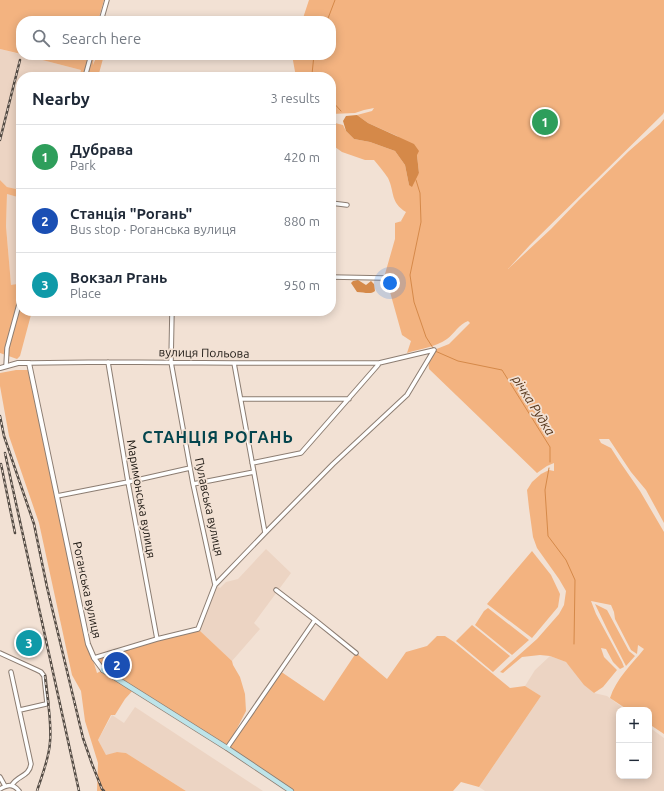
<!DOCTYPE html>
<meta charset="utf-8">
<style>
body{margin:0;font-family:Ubuntu,sans-serif;background:#f2f2f3;color:#1f2937}
.controls{position:absolute;right:12px;bottom:12px;display:grid;overflow:hidden;border-radius:8px;box-shadow:0 2px 10px #0003}
.controls button{width:36px;height:36px;display:grid;place-items:center;padding:0;border:0;border-bottom:1px solid #e0e1e3;background:#fff;color:#1f2937;font:20px sans-serif}
.you{position:absolute;left:390px;top:283px;width:14px;height:14px;margin:-10px;border:3px solid #fff;border-radius:50%;background:#1a73e8;box-shadow:0 0 0 6px #1a73e833}
.badge{display:grid;place-items:center;width:26px;height:26px;border-radius:50%;background:#29717c;color:#fff;font-size:13px;font-weight:700}
.pin{position:absolute;translate:-50% -50%;border:2px solid #fff;box-shadow:0 1px 4px #0006}
.list{margin:0;padding:0;list-style:none}
h2{display:flex;justify-content:space-between;align-items:center;height:52px;margin:0;padding:0 16px;font-size:17px}
h2 small{font-size:13px;font-weight:400;color:#747a83}
.list li{display:grid;grid-template-columns:26px 1fr auto;gap:12px;align-items:center;box-sizing:border-box;height:64px;padding:0 16px;border-top:1px solid #e0e1e3}
.list b{display:block;font-size:15px;white-space:nowrap}
.list p{margin:0;font-size:13px;white-space:nowrap;color:#747a83}
.list em{font-size:13px;font-style:normal;color:#747a83}
.icon{flex:none;width:22px;height:22px;fill:none;stroke:currentColor;stroke-width:2;stroke-linecap:round;stroke-linejoin:round}
.map{position:relative;flex:none;width:664px;height:791px;overflow:hidden}
.search{position:absolute;background:#fff;box-shadow:0 2px 10px #0003;left:16px;top:16px;width:320px;height:44px;display:flex;align-items:center;gap:10px;box-sizing:border-box;padding:0 14px;border-radius:16px;color:#747a83;font-size:15px}
.panel{position:absolute;background:#fff;box-shadow:0 2px 10px #0003;left:16px;top:72px;width:320px;height:244px;border-radius:16px}
.map>svg:first-child{display:block}
</style>
<div class="map">
<svg width="664" height="791" viewBox="0 0 664 791">
<rect width="100%" height="100%" fill="#f2e1d4"/>
<path fill="#ecd4c3" d="M0,49L81,70L79,77H21V190L7,187L0,180Z
M7,194L21,198V270L17,284L11,286L6,226Z
M266,549L291,573L254,623L260,629L232,661L198,629L215,585L220,588L226,582L238,579Z
M550,656L566,662L594,693L607,696L626,710H619V776H649V727L664,738V791H485L479,787L541,696L525,686L535,670Z
M135,707L208,755L263,791H186L126,753L117,752L106,756L98,740L112,715L124,723Z"/>
<path fill="#f3b380" d="M0,0H104L98,21H21V54L0,49Z
M309,0H664V112L663,114L530,245L508,269L551,229L579,200L629,151L660,124L664,119V523L646,490L631,472L609,439H599L601,443L611,448L620,462L640,491L664,532V734L649,724V710H628L610,698C616,679 632,664 644,649L638,645L637,654L631,650L615,619L614,612L611,605L591,601L596,614L622,662L624,667L620,669L613,662L606,649L601,648L604,657L617,670L603,687L594,693L584,685L566,662L550,656L540,655L522,657L503,673L500,672L537,639L559,614L564,605L566,591L559,579L537,548L533,537L529,508L527,490L532,482L541,474L549,470L554,471V463L547,466L537,473L429,369L428,360L434,350L449,344L470,323L468,321C459,324 454,334 447,339C436,347 419,349 407,353L411,341L402,335L385,274L395,239V223L402,221H401L406,212C390,202 395,193 388,178C384,172 379,166 374,160H365L342,152L335,147L331,142V122L343,125L346,131L354,139L370,142L395,151L405,165L409,185L419,173L417,155L397,136L368,123L357,115L372,111L374,108L364,110L355,113L331,114V77H296L292,55H331V21H302Z
M23,55H94L93,65L97,55H104L98,77H79L81,70Z
M0,180L7,187L21,190V198L7,194L6,226L11,285L17,284L21,270V311H32L20,356L17,359L0,353Z
M16,370H30L88,644L97,673L103,670L94,658L198,629L232,661L233,665L240,677L245,694L246,711L229,744L280,671L324,701L356,653L387,679L406,652L427,646L437,636H445L454,642L510,688L525,686L541,696L479,787L461,782L453,791H291L134,689L125,699L115,715H111L98,740L106,755L117,752L126,753L186,791H97L98,763L85,721L81,691L72,675L39,523L9,436L0,386V373Z
M532,551L551,575L560,594L558,607L532,638L487,604Z
M595,604L607,610L629,651L635,656L626,666L607,629Z
M488,608L529,640L512,655L475,625L484,611Z
M472,625L510,656L493,672L456,641Z"/>
<path fill="#d58949" d="M357,115L368,123L414,144L419,151L417,155L419,173L412,187L409,185L405,165L395,151L370,142L354,139L346,131L343,121L346,116Z
M358,280L366,285L371,281L374,284L375,291C370,295 364,292 357,292L351,283L353,281Z"/>
<g fill="none" stroke-linecap="round" stroke-linejoin="round">
<path stroke="#d58949" stroke-width="1" d="M327,21L335,0
M314,55L312,74L314,77
M331,100L341,111
M416,180L420,193L421,222L410,275L414,302L426,337L433,348
M435,351L458,361L502,370L550,447V462
M549,468L545,490L548,536L566,560L575,580L574,644"/>
<defs>
<path id="minor" d="M101,21L107,0
M85,77L91,55
M331,203L347,205
M331,277L383,278
M172,311L171,362L193,484L215,585
M108,362L128,482L157,639
M29,363L108,362L234,363H379L434,350
M234,363L265,533
M6,366L7,348L21,297
M241,399H349
M252,463L301,453L378,365L379,363
M193,484L254,472
M57,496L128,482L190,468
M276,590L315,620L356,653
M0,653L37,670L41,672L44,676L47,703L46,704L20,710
M94,658L157,639L198,629L215,585L265,533L333,464L407,395L434,350
M11,672L31,764C29,777 18,775 12,785
M227,748L315,620
M0,777L5,786
M0,789C7,785 13,783 19,791"/>
<path id="tertiary" d="M0,368L18,363H29L88,644L94,658L103,670"/>
<path id="secondary" d="M103,670L227,748L291,791"/>
</defs>
<use href="#minor" stroke="#8c7d72" stroke-width="5.5"/>
<use href="#tertiary" stroke="#8c7d72" stroke-width="6"/>
<use href="#secondary" stroke="#8c7d72" stroke-width="6"/>
<use href="#minor" stroke="#fff" stroke-width="3.5"/>
<use href="#tertiary" stroke="#fff" stroke-width="4"/>
<use href="#secondary" stroke="#bee4e9" stroke-width="4.5"/>
<defs>
<path id="rail" d="M0,140L20,60
M0,416L4,436L34,524L47,587L83,738L92,764L102,789L104,791
M5,453L79,791
M1,464L15,533
M37,791C42,775 49,759 50,742C52,720 47,698 45,676"/>
</defs>
<use href="#rail" stroke="#534b44" stroke-width="2.5"/>
<use href="#rail" stroke="#f2e1d4" stroke-width="1" stroke-dasharray="3" stroke-linecap="butt"/>
</g>
<g text-anchor="middle" stroke-width="3.5" stroke-linejoin="round" paint-order="stroke">
<g font-size="12" fill="#1a1510" stroke="#f2e1d4">
<text transform="translate(204 353) rotate(1)" y="4">вулиця Польова</text>
<text transform="translate(141 499) rotate(80)" y="4">Маримонська вулиця</text>
<text transform="translate(209 507) rotate(78)" y="4">Пулавська вулиця</text>
<text transform="translate(87 590) rotate(78)" y="4">Роганська вулиця</text>
</g>
<g font-size="13" font-style="italic" fill="#543419" stroke="#f2e1d4">
<text transform="translate(534 405) rotate(58)" y="5">річка Рудка</text>
</g>
<g font-size="16" font-weight="bold" letter-spacing="1" fill="#04454d" stroke="#f2e1d4">
<text x="218" y="443">СТАНЦІЯ РОГАНЬ</text>
</g>
</g>
</svg>
<div class="controls">
<button>+</button>
<button>−</button>
</div>
<div class="you"></div>
<div class="pin badge" style="left:545px;top:122px;background:#2e9e5b">1</div>
<div class="pin badge" style="left:117px;top:665px;background:#1a4fb4">2</div>
<div class="pin badge" style="left:29px;top:643px;background:#0f9aa8">3</div>
<div class="search"><svg class="icon" aria-label="search" viewBox="0 0 24 24"><circle cx="10" cy="10" r="6"/><path d="M15 15l6 6"/></svg>Search here</div>
<section class="panel">
<h2>Nearby<small>3 results</small></h2>
<ul class="list">
<li><span class="badge" style="background:#2e9e5b">1</span><div><b>Дубрава</b><p>Park</p></div><em>420 m</em></li>
<li><span class="badge" style="background:#1a4fb4">2</span><div><b>Станція &quot;Рогань&quot;</b><p>Bus stop · Роганська вулиця</p></div><em>880 m</em></li>
<li><span class="badge" style="background:#0f9aa8">3</span><div><b>Вокзал Ргань</b><p>Place</p></div><em>950 m</em></li>
</ul>
</section>
</div>
